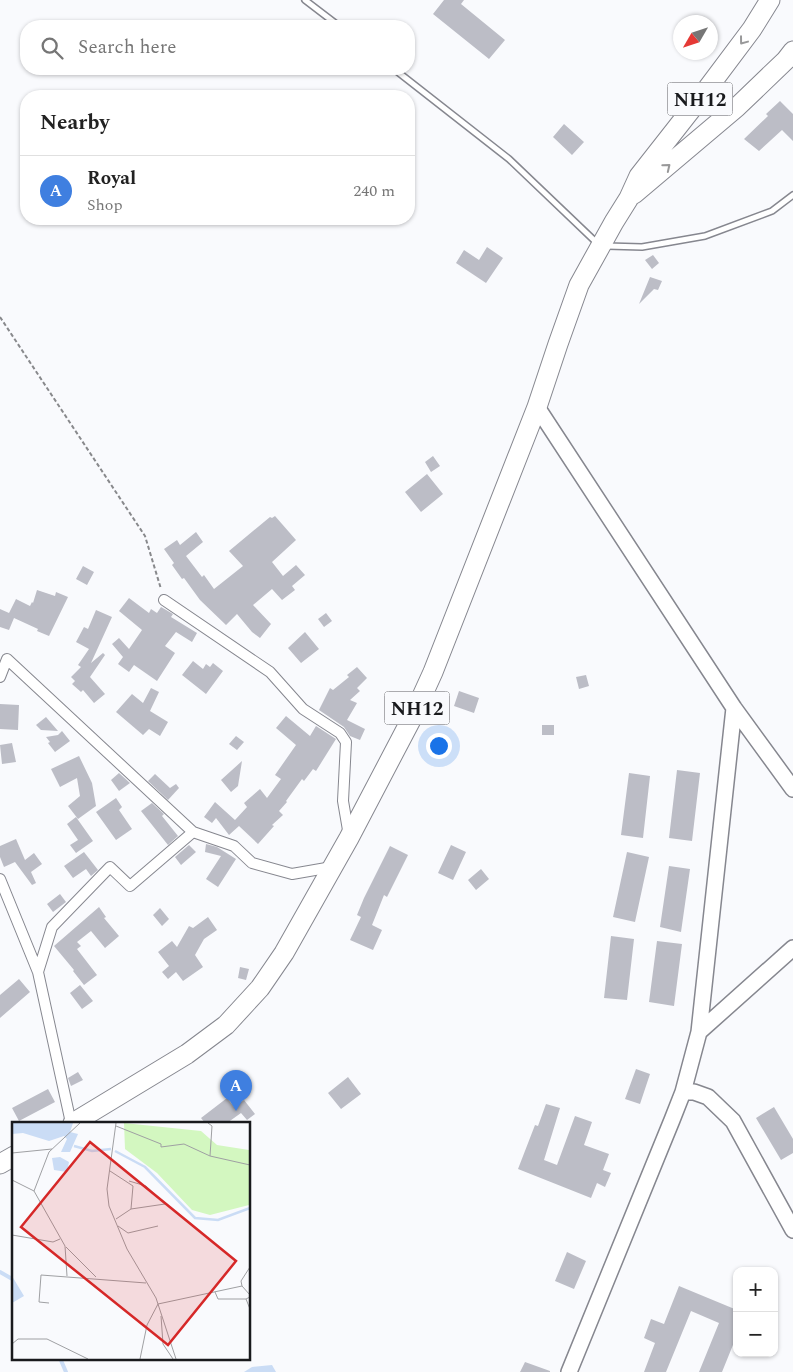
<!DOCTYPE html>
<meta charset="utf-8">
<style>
body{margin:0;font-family:Spectral,serif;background:#f2f2f2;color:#222}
.controls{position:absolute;right:15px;bottom:15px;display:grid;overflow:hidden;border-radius:10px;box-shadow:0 1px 4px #0004}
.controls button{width:45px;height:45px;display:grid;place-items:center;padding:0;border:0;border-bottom:1px solid #e0e0e0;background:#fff;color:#222;font:25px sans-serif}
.compass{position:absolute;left:673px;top:15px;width:45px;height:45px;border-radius:50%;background:#fff;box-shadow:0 1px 4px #0004;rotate:231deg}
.you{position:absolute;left:438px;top:745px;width:18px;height:18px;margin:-12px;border:4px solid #fff;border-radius:50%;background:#1a73e8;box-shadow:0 0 0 8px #1a73e833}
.badge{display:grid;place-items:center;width:32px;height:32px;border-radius:50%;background:#111827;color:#fff;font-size:16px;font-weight:700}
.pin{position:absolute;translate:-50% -41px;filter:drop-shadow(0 1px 2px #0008)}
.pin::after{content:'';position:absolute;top:26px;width:18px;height:15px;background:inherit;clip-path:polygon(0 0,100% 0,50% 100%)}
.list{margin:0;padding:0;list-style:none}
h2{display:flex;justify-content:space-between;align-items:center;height:65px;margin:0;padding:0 20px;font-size:21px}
h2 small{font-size:16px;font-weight:400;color:#767676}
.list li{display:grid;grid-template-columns:32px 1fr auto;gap:15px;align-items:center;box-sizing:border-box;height:70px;padding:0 20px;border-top:1px solid #e0e0e0}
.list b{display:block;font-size:19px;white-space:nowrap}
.list p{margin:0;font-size:16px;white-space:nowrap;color:#767676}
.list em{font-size:16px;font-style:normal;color:#767676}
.icon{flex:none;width:28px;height:28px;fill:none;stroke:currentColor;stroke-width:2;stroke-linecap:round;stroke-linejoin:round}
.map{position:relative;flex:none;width:793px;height:1372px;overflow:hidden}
.search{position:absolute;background:#fff;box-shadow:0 1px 4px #0004;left:20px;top:20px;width:395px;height:55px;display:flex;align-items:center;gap:12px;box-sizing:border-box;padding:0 18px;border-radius:20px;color:#767676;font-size:19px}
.panel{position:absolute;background:#fff;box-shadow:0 1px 4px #0004;left:20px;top:90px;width:395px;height:135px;border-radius:20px}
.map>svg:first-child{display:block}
</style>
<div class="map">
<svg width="793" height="1372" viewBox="0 0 793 1372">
<rect width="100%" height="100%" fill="#f9fafd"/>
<path fill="#cadcf5" d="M272,1365L276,1372H244L252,1367Z"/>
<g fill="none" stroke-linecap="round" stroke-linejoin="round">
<path stroke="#cadcf5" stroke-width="4" d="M0,1272L14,1280
M60,1358L66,1372"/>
</g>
<path fill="#bcbdc6" d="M444,0H464L461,4L505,40L489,59L433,14Z
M780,101L793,114V141L782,130L759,151L744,139L768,116L766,114Z
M564,124L584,142L572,155L553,137Z
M487,247L503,258L486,283L456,263L464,250L479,260Z
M653,255L659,263L652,269L645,260Z
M650,277L662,281L658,290L654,289L639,304Z
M433,456L440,466L431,472L425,462Z
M427,474L443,494L421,512L405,492Z
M275,516L296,540L272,562L283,576L296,565L305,575L292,586L295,590L282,600L272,589L253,605L271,624L260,638L252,632L237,614L226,625L200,600L184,578L182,579L172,565L174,563L164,549L177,540L180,545L196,532L203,542L186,556L202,577L204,575L214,589L243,566L229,551L270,517L272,518Z
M83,566L94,572L87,585L76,579Z
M37,590L55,596L56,592L68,597L49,636L37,631L38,629L14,618L9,630L0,627V609L9,613L16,599L30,606L32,602L33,603Z
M129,598L149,613L151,609L157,613L161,607L173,614L171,617L197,633L192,642L176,632L165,646L175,653L157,681L134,665L129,672L118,664L123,657L112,644L119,638L129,649L142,630L119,611Z
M96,610L112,617L91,663L103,653L105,655L90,677L105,694L94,703L83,690L81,692L72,684L75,681L71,677L81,667L78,665L89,649L76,642L84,627L88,629Z
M326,613L332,621L324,627L318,619Z
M305,632L319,649L301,663L288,648Z
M193,661L203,669L206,664L210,667L213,663L223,671L206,694L182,675Z
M357,667L367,678L357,688L360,691L350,700L357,703L347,720L365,729L360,740L350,736L344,727L319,710L330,688L333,690L349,677L347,675Z
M586,675L589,686L579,689L576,677Z
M151,688L159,692L150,711L168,722L160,736L149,729L143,735L116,712L132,694L143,703Z
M459,691L479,698L474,713L454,706Z
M0,704L19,705L18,730L0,729Z
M286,716L310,736L316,726L336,739L316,771L313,769L304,781L302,779L286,801L287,802L279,811L283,815L272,825L274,826L258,844L239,826L229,835L216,818L212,823L204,817L215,802L235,820L247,807L244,803L260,789L267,798L281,779L275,775L296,745L276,728Z
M46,717L58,731L41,730L36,725Z
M542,725H554V735H542Z
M62,731L70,741L55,752L48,743L50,742L46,737L58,735Z
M236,736L244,742L237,750L229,744Z
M12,743L16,762L2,764L0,745Z
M79,756L92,783L96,806L78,819L68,806L80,796L77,778L60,787L51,769Z
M242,761L238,786L231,792L221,780Z
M677,770L700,773L692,841L669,838Z
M119,773L130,783L119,791L111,780Z
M629,773L650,776L643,838L621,835Z
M155,774L170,788L176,784L179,788L168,800L148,781Z
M116,798L122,807L119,810L132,829L116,840L96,812Z
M152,803L164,814L162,816L178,836L168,845L141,811Z
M76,817L93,841L76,853L70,845L78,840L67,824Z
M16,839L25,860L34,853L42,864L31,872L36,883L32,885L15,862L4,867L0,857V846Z
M206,844L217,847L236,859L218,887L206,879L221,856L205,852Z
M189,845L196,852L181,865L175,857Z
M451,845L466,852L453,880L438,873Z
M390,846L408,855L387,897L384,895L372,925L382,930L373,950L350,940L361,917L357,915L364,898Z
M84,852L98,870L91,876L86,869L73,878L64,866Z
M627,852L649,857L635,922L613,917Z
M669,866L690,869L681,932L660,927Z
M481,869L489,879L476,890L468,880Z
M60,894L66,902L53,912L47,904Z
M99,907L106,917L104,918L119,936L105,948L91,931L77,942L81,946L77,949L97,975L84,985L73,971L74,970L54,946Z
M160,908L169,919L162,926L153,915Z
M208,917L217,930L204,939L195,955L203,967L183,981L176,972L168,979L162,972L169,966L158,952L172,941L177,947L189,926L193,928Z
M611,936L634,939L627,1000L604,998Z
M657,941L682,944L674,1006L649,1002Z
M240,967L249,969L246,980L238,978Z
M19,979L30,992L0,1018V995Z
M80,985L93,1001L82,1009L70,993Z
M636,1069L650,1074L640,1104L625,1099Z
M78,1072L83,1080L71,1086L68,1078Z
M348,1077L361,1094L341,1109L328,1093Z
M48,1089L55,1102L19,1121L12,1108Z
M227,1098L234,1107L244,1100L255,1114L247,1120L241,1113L227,1123H205L201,1118Z
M546,1104L560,1108L544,1160L557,1165L575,1116L592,1122L584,1145L609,1154L603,1170L611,1173L605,1187L597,1183L591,1198L518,1169L535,1125L538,1126Z
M774,1107L793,1139V1153L781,1160L756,1118Z
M567,1252L586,1261L574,1289L555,1281Z
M679,1286L737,1310V1335L722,1372H699L719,1323L691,1311L666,1372H644L655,1343L644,1338L651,1319L664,1324Z
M525,1362L550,1371V1372H520Z"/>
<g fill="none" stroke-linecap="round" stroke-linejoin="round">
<defs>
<path id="lane" d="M305,0L339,26
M394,69L509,159L597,243
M607,246L642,247L705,236L772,211L793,195"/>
<path id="street" d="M164,600L270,672L303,709L340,733L346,742L343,801L349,836
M0,677L7,659L193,832
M0,879L38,972
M71,1123L38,972L52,927L110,867L130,886L193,832L234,846L252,863L292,874L332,867"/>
<path id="secondary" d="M537,407L734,708L793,789
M699,1032L734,708
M683,1092H694L708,1097L733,1121L793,1230
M569,1372L672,1120L683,1092L699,1032L793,948"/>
<path id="highway" d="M634,194L737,107L786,60L793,51
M73,1123L187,1054L226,1025L260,988L284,953L349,838L413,716L433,672L537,407L558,344L579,285L614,222L629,198L639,176L701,97L752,29L770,0
M0,1164L14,1156"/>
</defs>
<use href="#lane" stroke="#86878f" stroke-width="8"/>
<use href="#street" stroke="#86878f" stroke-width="12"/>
<use href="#secondary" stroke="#86878f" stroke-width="18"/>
<use href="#highway" stroke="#86878f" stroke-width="21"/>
<path stroke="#88898c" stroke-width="2" stroke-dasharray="4 2.5" stroke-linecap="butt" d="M0,317L145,536L161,589"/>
<use href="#lane" stroke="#fff" stroke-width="5"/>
<use href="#street" stroke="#fff" stroke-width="10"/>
<use href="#secondary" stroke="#fff" stroke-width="15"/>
<use href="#highway" stroke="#fff" stroke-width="19"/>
</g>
<defs><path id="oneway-chevron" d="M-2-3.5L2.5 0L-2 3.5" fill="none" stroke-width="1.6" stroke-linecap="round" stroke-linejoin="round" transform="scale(1.25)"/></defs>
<g stroke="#989899">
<use href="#oneway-chevron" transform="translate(743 41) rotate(127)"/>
<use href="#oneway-chevron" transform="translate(667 167) rotate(-39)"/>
</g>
<g text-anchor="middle" stroke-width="4" stroke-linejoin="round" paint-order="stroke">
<g fill="#f9fafd" stroke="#5c5d60" stroke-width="1">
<rect x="667.5" y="82.5" width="65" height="33" rx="4"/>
<rect x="384.5" y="691.5" width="65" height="33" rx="4"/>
</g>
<g font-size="19" font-weight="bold" fill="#191a1d">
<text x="700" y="106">NH12</text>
<text x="417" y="715">NH12</text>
</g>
</g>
<g transform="translate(12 1122)">
<rect width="238" height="238" fill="#f9fafd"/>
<path d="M112,1L189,9L205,23L237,28V83L198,93L180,88L145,51L113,27Z" fill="#d3f7c0"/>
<path d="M0,1H61L58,10L66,12L58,30H49L55,17L52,14L37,19L11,11L0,12ZM48,35L57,40L55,50L42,48L40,36ZM0,154L12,174L0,181Z" fill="#cadcf5"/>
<path fill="none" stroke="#cadcf5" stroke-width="2.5" d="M62,24L80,29L99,27M103,29L133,45L183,96L206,98L238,86"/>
<path fill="none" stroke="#9fa0a3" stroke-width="1" d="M104,1L95,67L97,84L115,127L144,176L164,237M196,1L200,4L198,34M104,4L149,22V25L172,22L198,34L238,43M0,31L40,27M98,49L121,64L119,87L104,97M0,58L22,69M117,59L134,64L153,82L119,87M106,104L116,111L146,104M0,113L41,120L48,117M54,125L84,155M55,154L53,124L22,69L37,30L68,1M230,164L229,159L238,145M203,170L206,177H234M238,175L234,177L238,187M37,181L27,180L29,153L134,161M149,194L151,222L161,237M0,222L6,217H35L76,237M128,237L135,203L146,182L230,164L238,173"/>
<path fill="#d62828" fill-opacity="0.15" stroke="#d62828" stroke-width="2.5" d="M78,20L224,139L156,223L9,105Z"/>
<rect width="238" height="238" fill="none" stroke="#191a1d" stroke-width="2.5"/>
</g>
</svg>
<div class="controls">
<button>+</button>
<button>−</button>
</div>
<svg class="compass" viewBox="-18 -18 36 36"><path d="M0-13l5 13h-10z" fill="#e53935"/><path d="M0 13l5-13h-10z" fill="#767676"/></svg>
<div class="you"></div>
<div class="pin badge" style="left:236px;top:1111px;background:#3f7fe0">A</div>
<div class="search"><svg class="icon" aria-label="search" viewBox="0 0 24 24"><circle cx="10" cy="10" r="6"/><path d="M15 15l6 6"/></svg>Search here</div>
<section class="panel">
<h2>Nearby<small></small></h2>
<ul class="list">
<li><span class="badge" style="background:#3f7fe0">A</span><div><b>Royal</b><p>Shop</p></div><em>240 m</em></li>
</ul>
</section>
</div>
